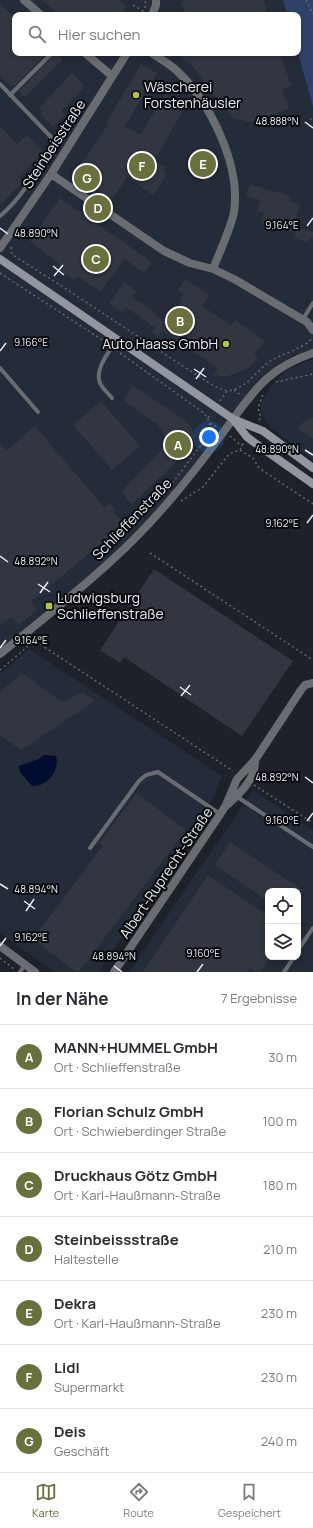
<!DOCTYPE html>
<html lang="de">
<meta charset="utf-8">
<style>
body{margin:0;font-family:Manrope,sans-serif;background:#f7f7f7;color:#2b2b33}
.controls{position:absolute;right:12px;bottom:12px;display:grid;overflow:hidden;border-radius:8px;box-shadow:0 2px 6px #0003}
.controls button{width:36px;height:36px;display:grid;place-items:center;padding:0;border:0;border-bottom:1px solid #e1e1e2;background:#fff;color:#2b2b33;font:20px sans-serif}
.you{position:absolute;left:209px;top:437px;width:14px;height:14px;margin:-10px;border:3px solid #fff;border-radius:50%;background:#1a73e8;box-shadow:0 0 0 6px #1a73e833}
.badge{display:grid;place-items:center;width:26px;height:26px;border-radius:50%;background:#696f3d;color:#fff;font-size:13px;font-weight:700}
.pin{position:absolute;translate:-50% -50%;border:2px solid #fff;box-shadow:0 1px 4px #0006}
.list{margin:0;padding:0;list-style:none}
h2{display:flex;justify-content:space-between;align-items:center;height:52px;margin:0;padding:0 16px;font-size:17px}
h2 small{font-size:13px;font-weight:400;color:#7c7c81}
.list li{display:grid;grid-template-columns:26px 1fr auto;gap:12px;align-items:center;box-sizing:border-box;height:64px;padding:0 16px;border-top:1px solid #e1e1e2}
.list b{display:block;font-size:15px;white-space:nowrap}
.list p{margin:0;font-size:13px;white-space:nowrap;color:#7c7c81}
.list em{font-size:13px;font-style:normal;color:#7c7c81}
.icon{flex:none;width:22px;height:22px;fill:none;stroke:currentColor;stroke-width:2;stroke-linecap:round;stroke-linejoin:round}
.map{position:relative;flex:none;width:313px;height:972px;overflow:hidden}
.search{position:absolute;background:#fff;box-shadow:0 2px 6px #0003;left:12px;right:12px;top:12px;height:44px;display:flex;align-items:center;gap:10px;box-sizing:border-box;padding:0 14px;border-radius:8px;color:#7c7c81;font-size:15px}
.sheet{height:500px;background:#fff}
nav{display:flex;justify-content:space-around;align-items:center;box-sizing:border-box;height:56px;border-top:1px solid #e1e1e2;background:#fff;font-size:11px;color:#7c7c81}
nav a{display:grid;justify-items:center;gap:2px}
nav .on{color:#696f3d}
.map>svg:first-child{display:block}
</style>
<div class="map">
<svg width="313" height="972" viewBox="0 0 313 972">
<rect width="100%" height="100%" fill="#1d212a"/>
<path fill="#242b39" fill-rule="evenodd" d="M0,0H283L287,15H15V53H298L313,107V349L293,355L270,370L248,395L137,537L0,654Z
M313,359V460L272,429L263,417L261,409L262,400L271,386L287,370Z
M29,649L222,776L209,807L99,972H54L0,933V673Z
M253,790L313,830V972H129ZM268,891H298V957H268Z"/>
<path fill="#304168" d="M283,0H313V107L298,53V15H287Z"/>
<path fill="#020b30" d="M44,755L56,756C60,771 47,787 32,786L20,772L19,766L39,759Z"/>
<path fill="#313640" d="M42,0H119L125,5L124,15H59Z
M187,0H264L268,15H185L181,2Z
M0,3L15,18V53H47L14,86L13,85L11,86L0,76Z
M55,53L63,59L25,97L19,91Z
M177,53H280L291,86L282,89L289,109L250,122L232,118L226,107L222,108L210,89L194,68Z
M141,64L157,73L125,126L140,135L165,94L180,104L177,109L182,112L155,160L166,168L163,171L167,174L153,195L127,177L112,200L74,175L108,124L106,123Z
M72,73L85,86L61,111L65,115L53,127L40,114L42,111L39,108Z
M0,126L17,144L27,135L44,152L18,177L23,182L0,205Z
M200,150L213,159L208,167L214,171L207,183L189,171Z
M250,184L290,196L289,201L300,204L293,226L313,232V238L310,237L308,242L294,238L296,233L261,223L264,213L257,211L260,200L246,196Z
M60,198L152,262L144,273L124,259L101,292L77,276L74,280L60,270L63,267L30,241Z
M185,279L209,295L202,306L231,325L235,320L265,341L254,355L258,358L247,369L226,377L213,375L218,368L162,331L158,337L152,332L155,328L126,307L122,312L109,304L124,282L137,291L132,297L156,313L155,315L167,323L182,300L180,299L184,294L178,290Z
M132,385L186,421L192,429L194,437L192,445L188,451L131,505L122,491L160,452L163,445L164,440L163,432L158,425L124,401Z
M101,401L140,446L112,470L73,425Z
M313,417V439L307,434L298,430L302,423Z
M35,426L104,507L110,503L115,509L113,511L124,524L31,602L37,610L19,625L11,617L0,626V443L7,450Z
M154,569L293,661L242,736L124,657L120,663L100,650Z
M22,673L62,702L83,692L95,701L21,750L0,735V692Z
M137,793L186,830L79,972H76L33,939L103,846L99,843Z
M230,842L304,891H268V901L225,872L215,865Z
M208,875L268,916V960L260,972H256L250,968L248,972H143Z"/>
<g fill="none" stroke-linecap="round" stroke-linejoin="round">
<path stroke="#656971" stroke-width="1.5" stroke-dasharray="2 3" stroke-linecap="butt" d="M306,0L313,14
M133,5L143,11L146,5L145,0
M310,120L313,117
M11,247V252L16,257C83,299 148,344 214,386L227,391
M0,273L104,341
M116,350L194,406L204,413L210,423L207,437L168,489
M276,382L313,374
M234,390L242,396
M220,401L227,391C246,390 256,370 272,360C281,355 308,346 312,338
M208,418L211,414
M259,420L261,417L258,408L263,394
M210,423L217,427
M230,436L242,446
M240,450L253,458L259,468L313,504
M181,501L203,487L229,454L240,450L243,443
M150,553L313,660
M32,639L233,771
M0,670L27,647L29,643L28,642
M254,785L313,823
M0,958L14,969"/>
<path stroke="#696c71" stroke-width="4" d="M0,84L51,137L52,144C39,169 22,198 0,216
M10,95L52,53
M303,319L313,303
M0,368L38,412
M112,398C108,393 102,388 100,383C94,369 110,350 118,339
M236,796L313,847
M90,848L139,781L146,775L158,772L220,814
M298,950L313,928
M20,972L25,965
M284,972L294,957"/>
<path stroke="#696c71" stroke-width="8" d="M24,0L41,15
M152,15L156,5V0
M85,53L112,76
M152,53C160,59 170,64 177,71C210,102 241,165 234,212C231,228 219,253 213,269
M51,174L164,251L190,263L213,269L234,279L307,322L313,330
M0,248L51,174L127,53
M233,419C257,386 273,366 313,353
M227,805C240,793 256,779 255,760
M0,946L35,972
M114,972L225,807L237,779L255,760L301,690L305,685L313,683"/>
<path stroke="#696c71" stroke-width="8" d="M0,654C37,624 75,594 110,562C157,520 196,470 233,419"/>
<path stroke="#92969f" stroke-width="8" d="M0,259L233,419L263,431L313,468
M233,419L247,437L255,443L313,484"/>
</g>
<path fill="none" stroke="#e7eaf1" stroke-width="1.5" d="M305,122L313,128M307,226L313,218M0,228L8,234M53,266L64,275M54,276L63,265M0,351L6,343M194,369L206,377M196,379L204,368M305,450L313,455M307,523L313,515M0,556L8,562M38,584L50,592M40,593L48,582M0,648L6,640M180,687L191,695M181,696L190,685M305,777L313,783M307,821L313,813M0,884L8,889M24,901L35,909M26,911L34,899M0,946L6,938M114,966L122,972M197,972L203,964"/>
<g fill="#b5c249" stroke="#090b0f" stroke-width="1.5">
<circle cx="136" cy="95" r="4"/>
<circle cx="226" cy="344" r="4"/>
<rect x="45" y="602" width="8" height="8" rx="2"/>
</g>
<g text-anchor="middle" stroke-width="4" stroke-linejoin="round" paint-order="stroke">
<g font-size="14" fill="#e7eaf1" stroke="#090b0f" text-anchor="start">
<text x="144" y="92">Wäscherei<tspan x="144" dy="16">Forstenhäusler</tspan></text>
<text x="218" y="349" text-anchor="end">Auto Haass GmbH</text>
<text x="57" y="603">Ludwigsburg<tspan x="57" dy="16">Schlieffenstraße</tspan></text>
</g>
<g font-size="14" fill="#e7eaf1" stroke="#090b0f">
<text transform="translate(54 144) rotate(-57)" y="5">Steinbeisstraße</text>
<text transform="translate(132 519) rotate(-46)" y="5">Schlieffenstraße</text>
<text transform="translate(166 873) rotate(-56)" y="5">Albert-Ruprecht-Straße</text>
</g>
</g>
<g font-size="10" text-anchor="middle" fill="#e7eaf1" stroke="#090b0f" stroke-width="4" stroke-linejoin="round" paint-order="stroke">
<text x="277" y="125">48.888°N</text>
<text x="282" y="229">9.164°E</text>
<text x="36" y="237">48.890°N</text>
<text x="31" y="346">9.166°E</text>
<text x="277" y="453">48.890°N</text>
<text x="282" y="527">9.162°E</text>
<text x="36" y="565">48.892°N</text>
<text x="31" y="644">9.164°E</text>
<text x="277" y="781">48.892°N</text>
<text x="282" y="824">9.160°E</text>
<text x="36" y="893">48.894°N</text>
<text x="31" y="941">9.162°E</text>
<text x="203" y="957">9.160°E</text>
<text x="114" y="960">48.894°N</text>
</g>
</svg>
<div class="controls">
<button><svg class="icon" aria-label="locate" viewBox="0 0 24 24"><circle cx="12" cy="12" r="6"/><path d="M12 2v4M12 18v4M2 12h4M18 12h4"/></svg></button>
<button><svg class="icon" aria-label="layers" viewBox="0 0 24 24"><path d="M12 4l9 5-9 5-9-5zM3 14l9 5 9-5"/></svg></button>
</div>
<div class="you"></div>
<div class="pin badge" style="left:178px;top:445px">A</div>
<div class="pin badge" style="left:180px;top:321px">B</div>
<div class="pin badge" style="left:96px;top:259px">C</div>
<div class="pin badge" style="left:98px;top:208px">D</div>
<div class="pin badge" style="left:203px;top:164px">E</div>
<div class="pin badge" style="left:142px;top:166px">F</div>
<div class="pin badge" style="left:87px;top:178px">G</div>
<div class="search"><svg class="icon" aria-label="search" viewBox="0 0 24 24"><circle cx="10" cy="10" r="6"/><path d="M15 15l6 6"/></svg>Hier suchen</div>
</div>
<section class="sheet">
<h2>In der Nähe<small>7 Ergebnisse</small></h2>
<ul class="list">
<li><span class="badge">A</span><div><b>MANN+HUMMEL GmbH</b><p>Ort · Schlieffenstraße</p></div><em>30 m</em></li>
<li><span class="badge">B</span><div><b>Florian Schulz GmbH</b><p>Ort · Schwieberdinger Straße</p></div><em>100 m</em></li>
<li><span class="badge">C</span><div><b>Druckhaus Götz GmbH</b><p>Ort · Karl-Haußmann-Straße</p></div><em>180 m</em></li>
<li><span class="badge">D</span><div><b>Steinbeissstraße</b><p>Haltestelle</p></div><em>210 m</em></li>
<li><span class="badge">E</span><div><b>Dekra</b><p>Ort · Karl-Haußmann-Straße</p></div><em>230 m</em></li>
<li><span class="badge">F</span><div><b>Lidl</b><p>Supermarkt</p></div><em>230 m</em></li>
<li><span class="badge">G</span><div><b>Deis</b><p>Geschäft</p></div><em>240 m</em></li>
</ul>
</section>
<nav>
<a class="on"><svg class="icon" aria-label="map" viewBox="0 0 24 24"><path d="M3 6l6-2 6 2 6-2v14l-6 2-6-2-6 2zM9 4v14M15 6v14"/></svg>Karte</a>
<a><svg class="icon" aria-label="directions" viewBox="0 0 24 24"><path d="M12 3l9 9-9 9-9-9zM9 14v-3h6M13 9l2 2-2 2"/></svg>Route</a>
<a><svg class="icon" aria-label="saved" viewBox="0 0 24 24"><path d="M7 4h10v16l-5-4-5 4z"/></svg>Gespeichert</a>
</nav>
